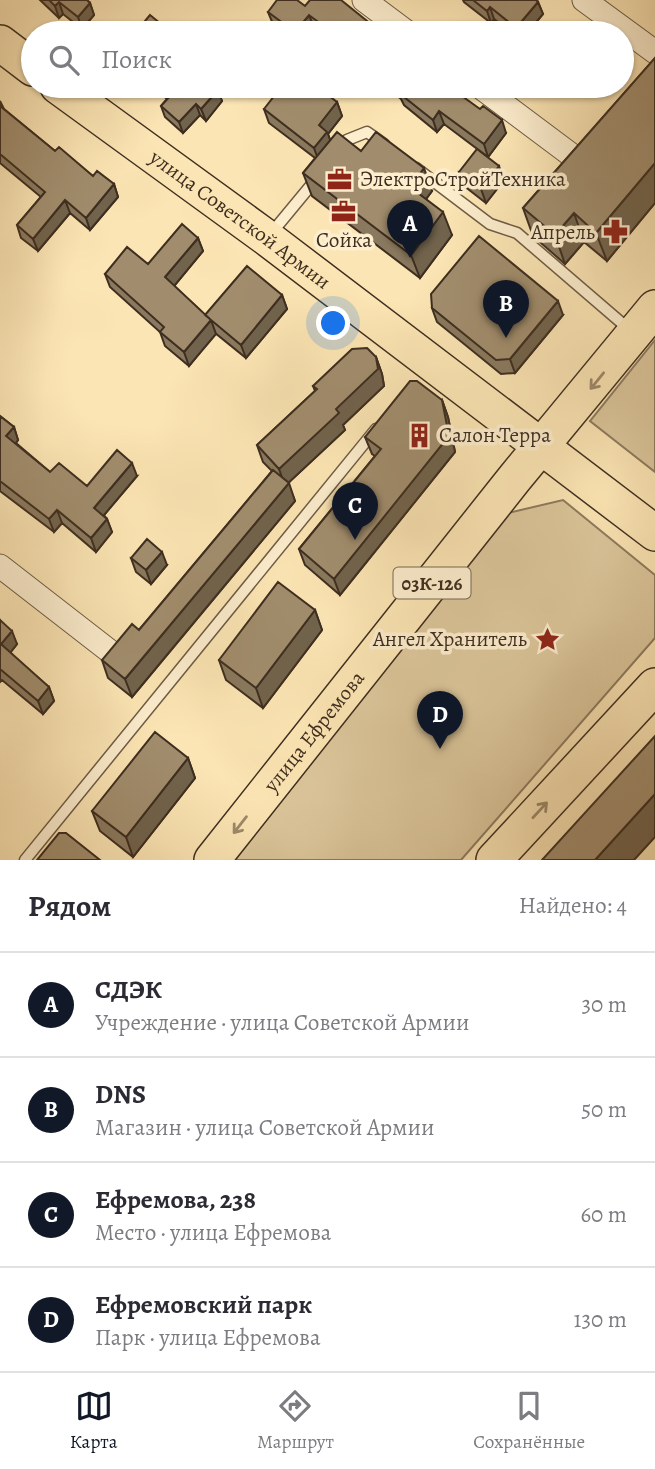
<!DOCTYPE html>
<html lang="ru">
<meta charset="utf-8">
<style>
body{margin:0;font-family:Alegreya,serif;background:#f2f2f3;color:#2b2b33}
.you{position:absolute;left:334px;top:324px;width:24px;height:24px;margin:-18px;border:5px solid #fff;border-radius:50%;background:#1a73e8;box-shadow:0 0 0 10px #1a73e833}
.badge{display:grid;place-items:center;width:46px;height:46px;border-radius:50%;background:#111827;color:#fff;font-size:23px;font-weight:700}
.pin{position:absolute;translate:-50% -58px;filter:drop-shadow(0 2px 4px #0008)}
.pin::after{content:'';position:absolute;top:37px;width:24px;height:21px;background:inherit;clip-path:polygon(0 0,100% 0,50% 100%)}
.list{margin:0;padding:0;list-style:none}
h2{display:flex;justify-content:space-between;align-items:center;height:91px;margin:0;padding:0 28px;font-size:30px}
h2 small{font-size:23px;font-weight:400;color:#7c7c81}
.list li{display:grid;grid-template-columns:46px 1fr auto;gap:21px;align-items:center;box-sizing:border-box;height:105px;padding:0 28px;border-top:2px solid #e1e1e2}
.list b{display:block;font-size:26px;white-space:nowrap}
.list p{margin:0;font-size:23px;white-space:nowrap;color:#7c7c81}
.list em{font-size:23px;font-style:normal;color:#7c7c81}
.icon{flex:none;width:38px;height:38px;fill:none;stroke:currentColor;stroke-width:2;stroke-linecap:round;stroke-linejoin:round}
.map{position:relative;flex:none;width:655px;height:860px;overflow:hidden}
.search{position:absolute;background:#fff;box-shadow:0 2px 5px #0004;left:21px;right:21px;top:21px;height:77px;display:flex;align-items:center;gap:18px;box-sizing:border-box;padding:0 24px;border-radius:38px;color:#7c7c81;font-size:26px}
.sheet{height:511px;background:#fff}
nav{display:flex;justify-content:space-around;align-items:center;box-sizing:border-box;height:98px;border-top:2px solid #e1e1e2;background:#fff;font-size:19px;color:#7c7c81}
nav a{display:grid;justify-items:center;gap:4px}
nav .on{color:#111827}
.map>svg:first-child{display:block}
</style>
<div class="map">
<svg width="655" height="860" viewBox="0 0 655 860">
<rect width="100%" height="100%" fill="#fce5b4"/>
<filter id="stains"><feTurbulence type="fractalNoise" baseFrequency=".00286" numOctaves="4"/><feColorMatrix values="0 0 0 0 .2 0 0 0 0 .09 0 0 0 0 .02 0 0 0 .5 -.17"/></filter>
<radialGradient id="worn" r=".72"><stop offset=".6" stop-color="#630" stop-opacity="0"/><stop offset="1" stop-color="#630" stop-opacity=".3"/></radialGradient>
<path fill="#dcc69b" stroke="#8d7a5e" stroke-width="2" d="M655,340V472L590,421Z
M563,500L655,575V638L461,860H235L508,513Z"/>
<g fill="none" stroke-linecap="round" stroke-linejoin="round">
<defs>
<path id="service" d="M340,149L347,140L367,132L384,144
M416,168L490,224L517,233L631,331
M269,236L317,178
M25,860L376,429"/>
<path id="minor" d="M364,0L408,33
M584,0L655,52
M479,86L578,160
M0,566L112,653"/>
<g id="primary">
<path d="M0,43L33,68"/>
<path id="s1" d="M58,86L267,238L655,533"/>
<path id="s2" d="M212,860L514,479L655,308"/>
<path d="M494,860L655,686"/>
</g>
</defs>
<use href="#service" stroke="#6e5c45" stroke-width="13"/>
<use href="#minor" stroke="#6e5c45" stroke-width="25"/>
<use href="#primary" stroke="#3e2e20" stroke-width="38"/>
<use href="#service" stroke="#fdeece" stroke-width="10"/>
<use href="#minor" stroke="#fdeece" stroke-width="23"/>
<use href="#primary" stroke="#fce5b4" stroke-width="35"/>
</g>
<path fill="#8a795e" stroke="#3e2e20" stroke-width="2" d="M40,0H87L90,3L94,15L82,29L63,14L59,18Z
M463,0H536L538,2L543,14L527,33H512L494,19L491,23L464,2Z
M305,6L382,33H321L314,27L309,33H285L273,24L268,12Z
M655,58V203L607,261L584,242L565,264L533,236L523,208Z
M152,86H213L222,101L206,121L200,115L183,133L165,117L161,106L167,99Z
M385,86H448L506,133L488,157L444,124L437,132L404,105L401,99Z
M0,101L4,109L55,151L93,176L114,184L118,197L90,230L70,213L38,251L21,238L17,225L41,197L0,163Z
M337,102L342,116L328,134L330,140L361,151L432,191L426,199L452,235L420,278L312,196L303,173L315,158L269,123L264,109Z
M459,172L504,180L486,203L464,186Z
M198,238L203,251L174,286L205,315L282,295L287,309L246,358L215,333L189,366L165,346L160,332L110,287L105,274L148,264Z
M432,308L563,315L515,373L501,374L437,322Z
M376,357L382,374L384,386L343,425L345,430L288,483L295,501L132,697L108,678L102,660L139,630L272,471L263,462L257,445L315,391L313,386Z
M442,400L448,417L455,452L340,595L305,565L299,549L375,456L372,454L365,437Z
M0,416L14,427L18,440L16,443L50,472L87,486L137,476L104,515L107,519L112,532L96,552L62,523L54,532L0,491Z
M131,558L167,565L151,584L136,572Z
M315,610L322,630L263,708L226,680L219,660Z
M0,620L17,644L10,653L49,687L54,701L43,714L2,680L0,682Z
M188,758L195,778L133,857L100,831L92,811Z"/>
<path fill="#71634c" stroke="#3e2e20" stroke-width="2" d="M59,2L63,14L59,18L55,6Z
M538,2L543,14L527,33H518L516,28Z
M90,3L94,15L82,29L78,17Z
M490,7L494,19L491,23L487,11Z
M309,15L314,27L309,33H296L295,32Z
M218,90L222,101L206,121L201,109Z
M337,102L342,116L328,134L332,145L319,162L314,148L319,125Z
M196,104L200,115L183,133L179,122Z
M439,111L444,124L437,132L433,120Z
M502,120L506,133L488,157L484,144Z
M655,163V203L607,261L596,233Z
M499,166L504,180L486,203L481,189Z
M424,168L432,191L418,210L410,187Z
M114,184L118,197L90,230L86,218Z
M65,200L70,213L38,251L33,239Z
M443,212L452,235L420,278L411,255Z
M574,213L584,242L565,264L555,235Z
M198,238L203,251L170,291L165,277Z
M282,295L287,309L246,358L241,345Z
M558,301L563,315L515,373L510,359Z
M211,320L216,334L189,366L184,352Z
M376,357L382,374L384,386L343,425L345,430L285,486L279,469Z
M442,400L448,417L455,452L340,595L334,579Z
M14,427L18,440L11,449L6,436Z
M132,463L137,476L99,521L94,508Z
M289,483L295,501L132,697L125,679Z
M57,510L62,523L54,532L49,519Z
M107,519L112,532L96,552L91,538Z
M162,552L167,565L151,584L146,570Z
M315,610L322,630L263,708L256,688Z
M12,631L17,644L6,658L1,644Z
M49,687L54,701L43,714L38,701Z
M188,758L195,778L133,857L126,837Z
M655,794V837L634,860H595Z"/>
<path fill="#a18d6d" stroke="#3e2e20" stroke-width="2" d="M49,0H87L90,3L78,17L59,2L55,6Z
M277,0H297L305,6L310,0H341L382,33H333L309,15L295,32L268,12Z
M473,0H536L538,2L516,28L490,7L487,11Z
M150,15L172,33H135Z
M589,23L602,33H581Z
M655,58V163L596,233L574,213L555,235L523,208Z
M161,86H213L218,90L201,109L196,104L179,122L161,106L171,95Z
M282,86H316L337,102L319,125L327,132L314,148L264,109Z
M396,86H448L480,109L483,106L502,120L484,144L439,111L433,120L399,93L401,90Z
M0,106L55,151L59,147L93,176L97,171L114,184L86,218L65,200L33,239L17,225L45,192L0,154Z
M337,132L361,151L376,132L424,168L410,187L443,212L411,255L303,173Z
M477,149L499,166L481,189L459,172Z
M182,224L198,238L165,277L211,320L184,352L160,332L164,327L105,274L127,247L148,264Z
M479,236L558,301L510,359L496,360L432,308L431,294Z
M247,266L282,295L241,345L205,315Z
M367,348L376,357L378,369L336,409L339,413L279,469L257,445L317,389L313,386L352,349Z
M410,381H417L442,400L449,436L334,579L299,549L381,449L365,437Z
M0,416L14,427L6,436L50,472L59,463L87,486L117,450L132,463L94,508L107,519L91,538L57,510L49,519L0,481Z
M273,470L289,483L125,679L102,660L132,624L139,630Z
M147,539L162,552L146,570L131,558Z
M278,582L315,610L256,688L219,660Z
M0,620L12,631L1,644L49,687L38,701L0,669Z
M155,732L188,758L126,837L92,811Z
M655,736V794L595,860H542Z
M59,833H66L100,860H37Z"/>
<defs><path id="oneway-shaft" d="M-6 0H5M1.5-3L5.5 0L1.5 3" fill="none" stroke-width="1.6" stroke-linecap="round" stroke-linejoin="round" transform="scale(1.75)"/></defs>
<g stroke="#9d8a6a">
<use href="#oneway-shaft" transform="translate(597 381) rotate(129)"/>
<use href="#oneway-shaft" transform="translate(540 810) rotate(-47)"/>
<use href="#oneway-shaft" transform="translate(240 825) rotate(128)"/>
</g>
<defs>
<symbol id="office-bare" viewBox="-9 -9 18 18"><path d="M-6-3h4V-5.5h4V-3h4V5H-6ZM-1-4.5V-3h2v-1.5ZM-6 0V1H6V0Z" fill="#8f2418" stroke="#fdeece" stroke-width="2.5" paint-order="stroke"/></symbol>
<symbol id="pharmacy-bare" viewBox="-9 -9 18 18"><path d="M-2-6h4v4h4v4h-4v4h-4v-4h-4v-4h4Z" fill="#8f2418" stroke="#fdeece" stroke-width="2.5" paint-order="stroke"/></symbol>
<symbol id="building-bare" viewBox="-9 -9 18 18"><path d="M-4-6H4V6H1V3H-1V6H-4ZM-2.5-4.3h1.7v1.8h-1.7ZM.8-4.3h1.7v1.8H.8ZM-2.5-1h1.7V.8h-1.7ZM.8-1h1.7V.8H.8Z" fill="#8f2418" stroke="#fdeece" stroke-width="2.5" paint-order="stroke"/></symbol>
<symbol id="sight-bare" viewBox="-9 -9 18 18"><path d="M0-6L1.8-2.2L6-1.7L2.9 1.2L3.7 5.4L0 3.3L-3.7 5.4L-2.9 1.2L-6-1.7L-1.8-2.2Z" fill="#8f2418" stroke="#fdeece" stroke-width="2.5" paint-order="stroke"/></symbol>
</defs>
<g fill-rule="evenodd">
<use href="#office-bare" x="322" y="162" width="35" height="35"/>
<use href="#office-bare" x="326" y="194" width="35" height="35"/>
<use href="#pharmacy-bare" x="598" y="214" width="35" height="35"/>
<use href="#building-bare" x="402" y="418" width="35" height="35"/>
<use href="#sight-bare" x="530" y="622" width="35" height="35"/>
</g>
<g text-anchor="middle" stroke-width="7" stroke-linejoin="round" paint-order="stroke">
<rect fill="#fdeece" stroke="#776854" stroke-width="2" x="393.5" y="567.5" width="77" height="31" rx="5"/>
<g font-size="19" font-weight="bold" fill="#3e2e20">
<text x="432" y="590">03К-126</text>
</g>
<g font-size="21" fill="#3e2e20" stroke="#fdeece" text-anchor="start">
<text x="360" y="186">ЭлектроСтройТехника</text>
<text x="595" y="239" text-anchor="end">Апрель</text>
<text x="344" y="247" text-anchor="middle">Сойка</text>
<text x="439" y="442">Салон Терра</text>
<text x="527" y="646" text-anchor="end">Ангел Хранитель</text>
</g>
<g font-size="21" fill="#3e2e20" stroke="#fdeece">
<text dy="7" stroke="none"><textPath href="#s1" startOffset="226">улица Советской Армии</textPath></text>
<text dy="7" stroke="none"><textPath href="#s2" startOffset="164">улица Ефремова</textPath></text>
</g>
</g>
<rect width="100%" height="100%" filter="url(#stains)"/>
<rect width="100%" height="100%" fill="url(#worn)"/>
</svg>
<div class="you"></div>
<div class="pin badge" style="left:410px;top:258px">A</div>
<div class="pin badge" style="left:506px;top:338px">B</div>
<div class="pin badge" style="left:355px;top:540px">C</div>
<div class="pin badge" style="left:440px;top:749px">D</div>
<div class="search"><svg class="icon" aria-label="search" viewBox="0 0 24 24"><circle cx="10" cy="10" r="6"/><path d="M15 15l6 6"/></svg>Поиск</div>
</div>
<section class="sheet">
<h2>Рядом<small>Найдено: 4</small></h2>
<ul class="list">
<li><span class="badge">A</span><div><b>СДЭК</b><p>Учреждение · улица Советской Армии</p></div><em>30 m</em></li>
<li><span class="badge">B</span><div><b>DNS</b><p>Магазин · улица Советской Армии</p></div><em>50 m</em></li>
<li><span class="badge">C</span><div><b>Ефремова, 238</b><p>Место · улица Ефремова</p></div><em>60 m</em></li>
<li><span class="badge">D</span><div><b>Ефремовский парк</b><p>Парк · улица Ефремова</p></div><em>130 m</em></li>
</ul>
</section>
<nav>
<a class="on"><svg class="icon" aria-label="map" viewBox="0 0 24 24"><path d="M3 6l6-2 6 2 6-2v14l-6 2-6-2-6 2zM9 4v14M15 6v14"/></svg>Карта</a>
<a><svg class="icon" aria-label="directions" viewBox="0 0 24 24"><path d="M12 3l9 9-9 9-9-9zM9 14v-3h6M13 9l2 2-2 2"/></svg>Маршрут</a>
<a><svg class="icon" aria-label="saved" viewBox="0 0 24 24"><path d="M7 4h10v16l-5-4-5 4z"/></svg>Сохранённые</a>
</nav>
